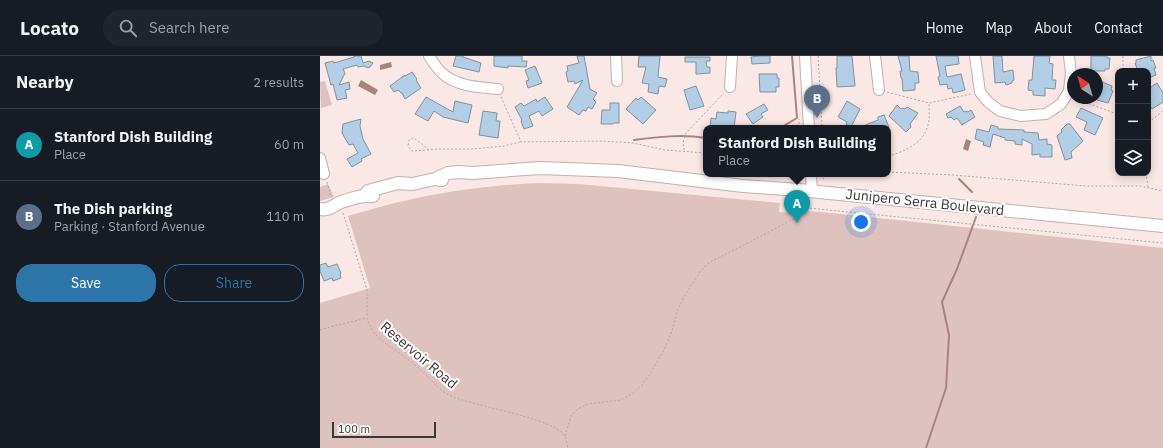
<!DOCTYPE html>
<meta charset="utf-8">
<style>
body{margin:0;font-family:"IBM Plex Sans",sans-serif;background:#20242c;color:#f1f3f6}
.controls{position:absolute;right:12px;top:12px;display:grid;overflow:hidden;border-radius:8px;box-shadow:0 2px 10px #0003}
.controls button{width:36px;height:36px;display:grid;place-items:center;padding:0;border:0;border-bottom:1px solid #363941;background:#171b24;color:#f1f3f6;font:20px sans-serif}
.compass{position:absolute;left:747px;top:12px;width:36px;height:36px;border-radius:50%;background:#171b24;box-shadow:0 2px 10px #0003;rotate:323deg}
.scale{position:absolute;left:12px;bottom:10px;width:104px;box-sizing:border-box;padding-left:4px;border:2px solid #3c3635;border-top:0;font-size:11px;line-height:14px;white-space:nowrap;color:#3c3635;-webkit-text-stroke:3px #fff;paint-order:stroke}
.you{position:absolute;left:541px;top:166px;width:14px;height:14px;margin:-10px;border:3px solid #fff;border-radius:50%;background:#1a73e8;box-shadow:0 0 0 6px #1a73e833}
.badge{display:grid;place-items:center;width:26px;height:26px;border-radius:50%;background:#2c75a8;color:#fff;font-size:13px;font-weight:700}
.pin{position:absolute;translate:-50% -33px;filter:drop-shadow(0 1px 2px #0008)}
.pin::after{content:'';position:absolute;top:21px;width:14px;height:12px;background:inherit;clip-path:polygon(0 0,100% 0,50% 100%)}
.popup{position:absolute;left:383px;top:69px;width:188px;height:52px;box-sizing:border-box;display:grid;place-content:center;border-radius:8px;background:#171b24;filter:drop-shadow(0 1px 3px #0005);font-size:13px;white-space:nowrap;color:#9ea1a6}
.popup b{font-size:15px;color:#f1f3f6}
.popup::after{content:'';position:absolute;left:50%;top:100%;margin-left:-8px;border:8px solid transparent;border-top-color:#171b24}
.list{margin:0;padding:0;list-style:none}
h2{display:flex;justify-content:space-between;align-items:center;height:52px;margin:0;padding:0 16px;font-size:17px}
h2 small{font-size:13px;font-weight:400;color:#9ea1a6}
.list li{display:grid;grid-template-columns:26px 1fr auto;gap:12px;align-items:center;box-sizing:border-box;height:72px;padding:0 16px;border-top:1px solid #363941}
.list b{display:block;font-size:15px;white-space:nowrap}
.list p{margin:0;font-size:13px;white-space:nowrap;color:#9ea1a6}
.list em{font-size:13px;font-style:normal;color:#9ea1a6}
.actions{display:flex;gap:8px;padding:12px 16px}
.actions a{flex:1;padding:9px 0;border:1px solid #2c75a8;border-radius:16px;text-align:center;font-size:14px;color:#2c75a8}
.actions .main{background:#2c75a8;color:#fff}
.icon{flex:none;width:22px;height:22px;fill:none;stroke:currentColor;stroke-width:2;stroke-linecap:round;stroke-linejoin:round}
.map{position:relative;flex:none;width:843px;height:392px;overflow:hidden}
header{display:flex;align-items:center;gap:24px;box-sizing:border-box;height:56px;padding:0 20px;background:#171b24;border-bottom:1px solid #363941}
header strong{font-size:19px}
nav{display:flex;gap:22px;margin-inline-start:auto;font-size:14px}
.search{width:280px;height:36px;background:#20242c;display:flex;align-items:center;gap:10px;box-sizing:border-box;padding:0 14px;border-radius:22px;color:#9ea1a6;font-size:15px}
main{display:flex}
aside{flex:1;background:#171b24}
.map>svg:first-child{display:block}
</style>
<header>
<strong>Locato</strong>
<div class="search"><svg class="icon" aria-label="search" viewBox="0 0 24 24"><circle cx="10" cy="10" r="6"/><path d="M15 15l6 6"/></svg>Search here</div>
<nav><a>Home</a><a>Map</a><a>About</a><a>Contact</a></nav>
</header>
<main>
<aside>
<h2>Nearby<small>2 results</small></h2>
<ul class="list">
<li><span class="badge" style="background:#0f9aa8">A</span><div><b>Stanford Dish Building</b><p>Place</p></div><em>60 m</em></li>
<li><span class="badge" style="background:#5c6f8a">B</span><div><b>The Dish parking</b><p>Parking · Stanford Avenue</p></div><em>110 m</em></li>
</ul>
<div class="actions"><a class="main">Save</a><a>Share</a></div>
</aside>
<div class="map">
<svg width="843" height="392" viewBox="0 0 843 392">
<rect width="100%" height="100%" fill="#f9e8e6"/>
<path fill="#dec2bf" d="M5,25L12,49L1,52L0,26Z
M219,127L259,128L460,147L459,156L480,158L481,155L501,156L843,192V392H0V247L50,232L28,160C45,155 62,150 79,146C124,135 172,129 219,127Z
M8,128L14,141L0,145V131Z"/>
<path fill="#a88480" d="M71,6L72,11L60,14V9Z
M41,24L58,34L55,39L38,30Z
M646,83L651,85L648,95L643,93Z"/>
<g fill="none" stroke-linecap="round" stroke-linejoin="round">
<path stroke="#a88480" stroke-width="2" d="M460,72L477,62L472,0
M314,84C337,81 362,78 386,82
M461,120L462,118
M639,123L652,136
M606,392L626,332L629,279L622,246L637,213L656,161"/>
</g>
<path fill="#b2cfe7" stroke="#85919a" d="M34,0H41L43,7L49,5L53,7L50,11L48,12L44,10L38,11L37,9L23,13L25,17L19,29L29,26L30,33L25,34L27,42L17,44L13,28L11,29L5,7L13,5L14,7L34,1Z
M136,0H143V1L161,7L159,16L133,10Z
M174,0H202V5H207L206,11L188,10V12L174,10Z
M257,0H264L270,33L277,37L273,43L276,46L272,53L268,51L266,55L263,54L259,59L247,51L263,24L255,28L254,25L248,26L246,16L248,15L247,10L259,7Z
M319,0H340L338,21L347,23L345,31L339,30L338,38L328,36L329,28L322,27L326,11H318Z
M439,0H450V7L432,8L431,1Z
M517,0H532L535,30L517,31L516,12H517Z
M578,0H589L590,15L598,16L599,27H595V34L583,35L582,22H581L580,15H582Z
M616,0H638L639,8L625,10L627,21L641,18L645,34L633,37L632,32L628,33L627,28L620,29L618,21L620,20Z
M673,0H682L683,16L693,14L694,24L692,25V27L686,29L685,26L675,27Z
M714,0H730L729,7L733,8L732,24H736L735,33L725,32V40L713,39V35L708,34L709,24H712Z
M771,0H787V2H790L789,13H785V15H771Z
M831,0V5L833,4L836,12H834L836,19L828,22V15H818L815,7H816V4Z
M365,1H390V5H386L387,11H390V17L376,18V6H365Z
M215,10L222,27L208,32L206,25L209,24L205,14Z
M92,16L97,23L96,24L101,32L85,43L82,37H81L78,34L74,36L70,30L85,19V20Z
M439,18H457V22H459V31H456V36H440Z
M777,24L792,30L791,34L793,35L788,47L777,44Z
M837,27L843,37V46L832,53L828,47V33Z
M376,30L384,50L370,54L364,34Z
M106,41L133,56L135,45L152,49L148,67L123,61L114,55L108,65L95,58Z
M225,41L233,53L222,60L219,55L209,60L213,70L204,73L201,65L202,64L195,51L201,47L204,50L216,43L217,46Z
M321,41L336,54L323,68L306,53L316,42L318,44Z
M527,45L540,53L531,71L526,68L527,66L518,61Z
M290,47H299V67H294L293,68H281L282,54H290Z
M444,48L448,54L441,58L443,61L433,68L426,58Z
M577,49L581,53L583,52L585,53L587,51L598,57L590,68L591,71L586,76L569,60Z
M640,50L644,56L646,55L648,56L651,54L655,61L642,69L637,62L634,64L631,61L628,62L626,58Z
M761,52L783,62L775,79L764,74L767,66L756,61Z
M163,55L177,57L176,65H180L178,82L159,79Z
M408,55L416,56L414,72H390L391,62L396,63L397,56L408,57Z
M564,59L569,71L538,72L558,64V61Z
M41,63L40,70L43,83L51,98L41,103L42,105L32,111L27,103L38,97L33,88L29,89L22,77L23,68Z
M747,68H750L763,85L751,96L752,102L745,104L737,80L742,76L741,74Z
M671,69L678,71V73L704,74V76L718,77L719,84L727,83V88L732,89V101H720V98L712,99V88L702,83V89L695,88V85L685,84V82L673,78L670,91L663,89L664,86L655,83L657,73L669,76Z
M6,207L8,211L17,208L21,217L20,218L21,222L13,225L12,222L4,225L0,215V209Z"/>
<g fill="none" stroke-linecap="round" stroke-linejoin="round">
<defs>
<path id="minor" d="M109,0C113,6 117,13 122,17C137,31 159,31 178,33
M296,0L297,25
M485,0L489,72
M555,0L559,34
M655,0L660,36L668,46L680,55L701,60L726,58L741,48L749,35L751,17L749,0
M410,31L412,0
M0,102L4,118
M491,118L492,136"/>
<path id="major" d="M115,123L128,117L139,116L152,117L220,112L298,115L423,130L479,134L843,170
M45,139L48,135L78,127L92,128L115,123L122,124
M0,153C9,155 14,149 21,146C28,144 36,141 44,140C47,139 49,141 53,140"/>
</defs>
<use href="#minor" stroke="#c1b0ae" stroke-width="12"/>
<use href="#major" stroke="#c1b0ae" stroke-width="14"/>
<path stroke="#b4a7a6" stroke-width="1" stroke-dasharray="2 2" stroke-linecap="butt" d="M498,0L502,68L500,72
M803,0V15
M567,36L609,47L651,38
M181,41L201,86L282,85L313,87L345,94L386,97
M754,42L797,58
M798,55L797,58L798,59
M828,65L833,63L843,55
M479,72V63
M109,94L101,87L93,82L89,84L88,90L92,95L119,93H152L184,90L200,86
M364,94L363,86L366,77L404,37
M568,100C584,96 604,87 608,69C610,62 609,54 609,47
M568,116L633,119L766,130H820L843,135
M826,117L828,131
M500,119L504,123
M479,123L480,118
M7,126L11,140
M478,151L843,187
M23,157L47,234V261
M0,274L10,271L47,262C51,280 68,289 82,299C90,305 98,311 105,318C113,326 120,335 131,340C153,350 234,362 245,380C246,383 247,388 248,392
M245,380L251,360L258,353L268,348L300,344L312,338L322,329L330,318L345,292L352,275L357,255L365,239L380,216L386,209L392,205L422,190L477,161L478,143"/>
<use href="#minor" stroke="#fff" stroke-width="10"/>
<use href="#major" stroke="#fff" stroke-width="12"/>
</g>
<g text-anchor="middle" stroke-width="4" stroke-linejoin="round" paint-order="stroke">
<g font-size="14" fill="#3c3635" stroke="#fff">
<text transform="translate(605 146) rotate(6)" y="5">Junipero Serra Boulevard</text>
<text transform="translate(99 299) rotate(40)" y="5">Reservoir Road</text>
</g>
</g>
</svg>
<div class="controls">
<button>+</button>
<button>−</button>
<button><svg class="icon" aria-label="layers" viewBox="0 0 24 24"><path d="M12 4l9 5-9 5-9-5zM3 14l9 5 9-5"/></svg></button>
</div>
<svg class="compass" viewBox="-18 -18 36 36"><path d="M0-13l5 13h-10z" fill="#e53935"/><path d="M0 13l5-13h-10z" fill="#9ea1a6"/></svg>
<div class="scale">100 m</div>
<div class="you"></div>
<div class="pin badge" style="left:477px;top:167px;background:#0f9aa8">A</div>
<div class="popup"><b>Stanford Dish Building</b>Place</div>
<div class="pin badge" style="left:497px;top:62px;background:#5c6f8a">B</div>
</div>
</main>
